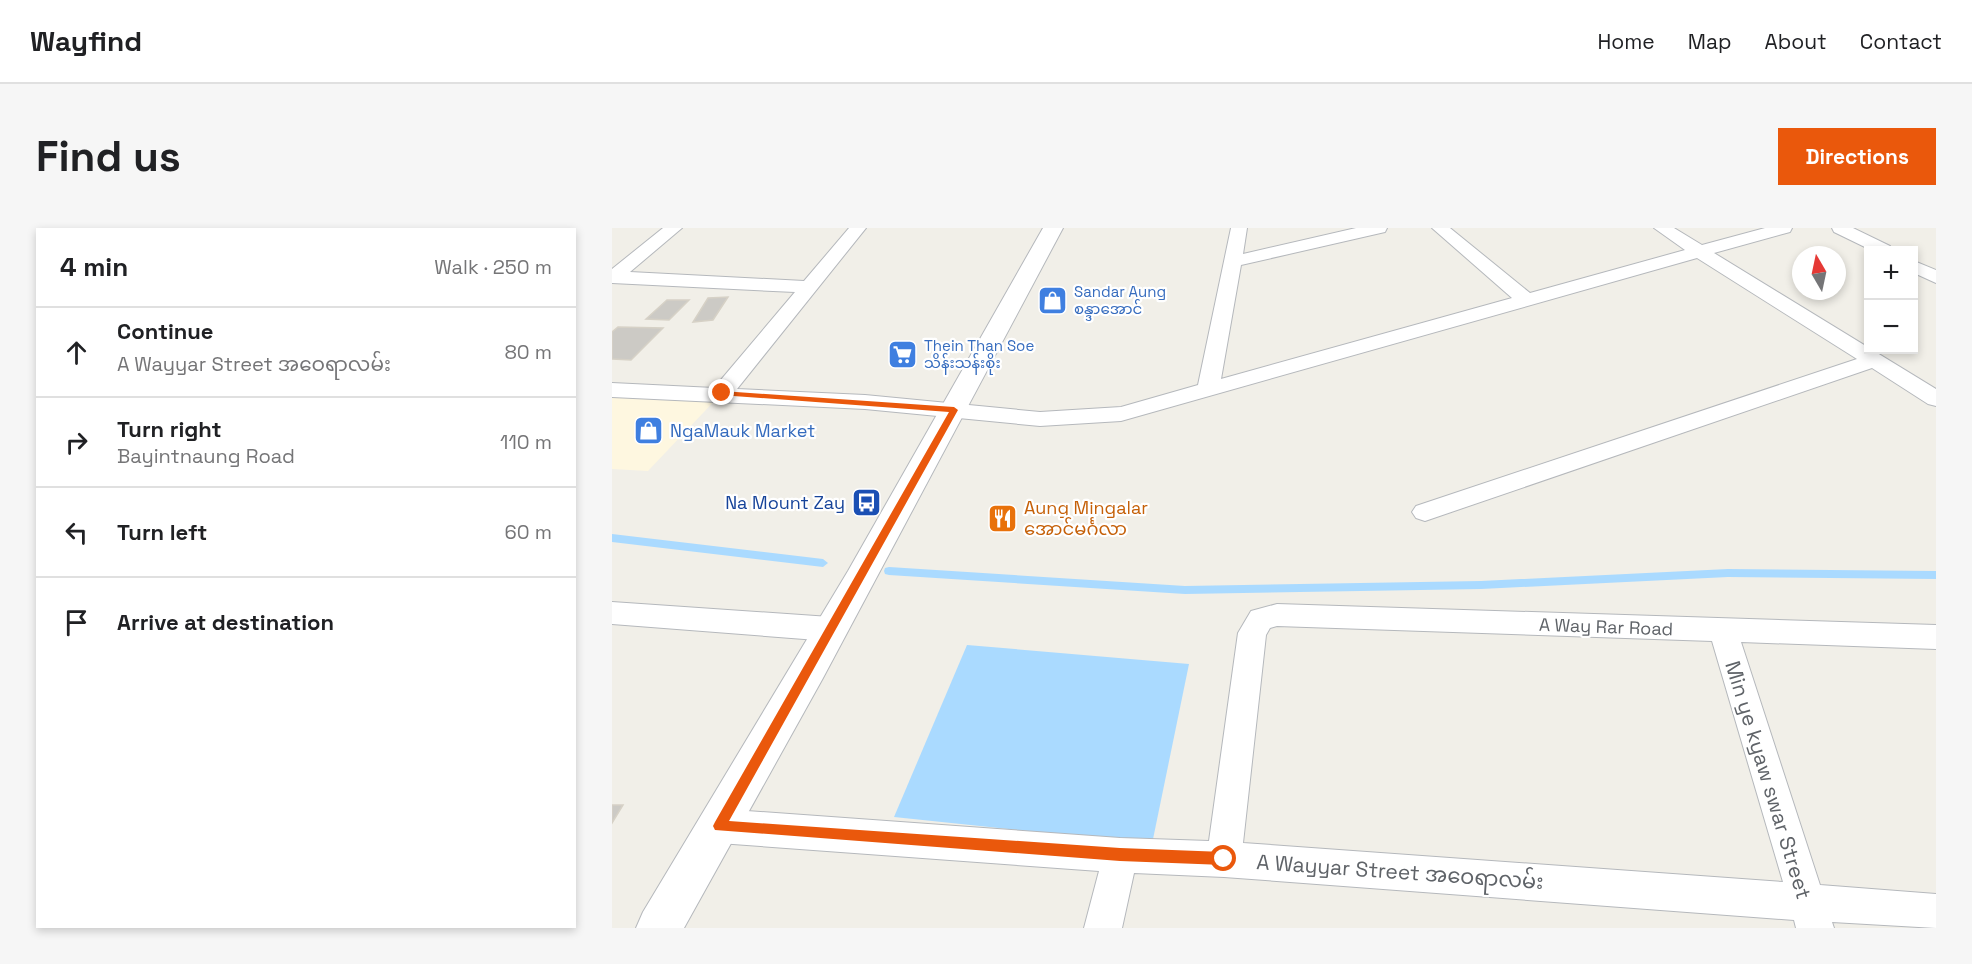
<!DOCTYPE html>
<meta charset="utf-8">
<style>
body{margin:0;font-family:"Space Grotesk","Noto Sans Myanmar",sans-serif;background:#f6f6f6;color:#202124}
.controls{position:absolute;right:18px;top:18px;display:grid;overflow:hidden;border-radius:0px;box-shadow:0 3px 9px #0003}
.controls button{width:54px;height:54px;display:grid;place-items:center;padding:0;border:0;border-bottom:2px solid #e0e0e0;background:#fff;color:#202124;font:30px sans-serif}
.compass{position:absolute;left:1180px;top:18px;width:54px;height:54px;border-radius:50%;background:#fff;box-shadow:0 3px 9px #0003;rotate:351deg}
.stop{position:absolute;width:18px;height:18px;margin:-14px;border:4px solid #ea580c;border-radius:50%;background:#fff}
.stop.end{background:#ea580c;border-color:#fff;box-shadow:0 2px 6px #0008}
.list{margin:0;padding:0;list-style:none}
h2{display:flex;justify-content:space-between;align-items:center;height:78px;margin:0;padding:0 24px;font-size:26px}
h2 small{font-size:20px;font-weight:400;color:#757577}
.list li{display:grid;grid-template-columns:39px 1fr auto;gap:18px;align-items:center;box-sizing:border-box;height:90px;padding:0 24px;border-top:2px solid #e0e0e0}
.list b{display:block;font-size:22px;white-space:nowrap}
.list p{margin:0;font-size:20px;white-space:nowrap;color:#757577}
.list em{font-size:20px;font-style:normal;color:#757577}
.icon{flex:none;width:33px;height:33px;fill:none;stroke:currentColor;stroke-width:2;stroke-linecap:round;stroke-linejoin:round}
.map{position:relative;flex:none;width:1324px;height:700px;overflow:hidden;border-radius:0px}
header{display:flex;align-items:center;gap:36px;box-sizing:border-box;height:84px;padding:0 30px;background:#fff;border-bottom:2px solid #e0e0e0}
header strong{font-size:28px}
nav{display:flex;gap:33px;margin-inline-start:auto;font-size:21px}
.intro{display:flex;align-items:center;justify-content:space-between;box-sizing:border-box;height:144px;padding:0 36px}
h1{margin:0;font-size:42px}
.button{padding:15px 27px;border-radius:0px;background:#ea580c;color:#fff;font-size:21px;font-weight:700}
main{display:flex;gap:36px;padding:0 36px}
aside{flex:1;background:#fff;border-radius:0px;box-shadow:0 3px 9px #0003}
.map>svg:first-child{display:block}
</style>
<header>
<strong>Wayfind</strong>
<nav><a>Home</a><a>Map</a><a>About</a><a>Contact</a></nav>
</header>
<div class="intro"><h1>Find us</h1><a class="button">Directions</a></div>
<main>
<aside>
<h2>4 min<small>Walk · 250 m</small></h2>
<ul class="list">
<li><svg class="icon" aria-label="ahead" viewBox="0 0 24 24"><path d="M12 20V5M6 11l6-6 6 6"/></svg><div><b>Continue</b><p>A Wayyar Street အဝေရာလမ်း</p></div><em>80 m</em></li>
<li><svg class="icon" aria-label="right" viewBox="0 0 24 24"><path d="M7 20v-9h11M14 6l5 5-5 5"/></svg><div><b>Turn right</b><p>Bayintnaung Road</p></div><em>110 m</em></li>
<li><svg class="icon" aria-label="left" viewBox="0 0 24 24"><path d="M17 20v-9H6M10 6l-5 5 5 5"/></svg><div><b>Turn left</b></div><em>60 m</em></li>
<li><svg class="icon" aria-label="arrive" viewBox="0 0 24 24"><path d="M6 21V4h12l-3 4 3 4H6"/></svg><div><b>Arrive at destination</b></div></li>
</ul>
</aside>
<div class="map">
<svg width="1324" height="700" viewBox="0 0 1324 700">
<rect width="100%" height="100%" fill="#f1efe8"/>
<path fill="#fef7e0" d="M0,162L110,165L36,243L0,241Z"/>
<path fill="#aadaff" d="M355,417L577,436L540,616L282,589Z"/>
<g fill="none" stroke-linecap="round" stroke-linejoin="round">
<path fill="#aadaff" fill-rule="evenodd" d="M0,306L211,331L216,335L211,339L0,314Z
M277,339L573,358L869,353L1116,341L1324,343V351L1116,349L869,361L573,366L277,347L273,346L272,343L273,340Z"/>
</g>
<path fill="#cccac5" stroke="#d6d1c6" stroke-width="1.5" d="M116,69L101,92L81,94L96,70Z
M55,72H77L57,92L34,91Z
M6,99L51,100L19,132L0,131V104Z
M0,577H11L0,595Z"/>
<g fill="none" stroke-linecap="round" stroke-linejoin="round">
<defs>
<path id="minor" d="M51,0H70L18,44L192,53L237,0H254L125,161L253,167L428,184L509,179L586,157L619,0H635L631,26L744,0H775L773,4L629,37L609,151L900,70L820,0H838L918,65L1073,22L1042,0H1062L1090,17L1153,0H1180L1178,4L1102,25L1324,161V178L1316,176L1260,140L813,293L804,290L800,284L804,278L1245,131L1085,30L509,193L428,198L253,181L0,169V155L102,160L183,64L0,55V41Z
M1220,0H1241L1278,18L1281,22H1259L1222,4Z
M1302,33L1324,42V55L1302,45Z
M0,374L218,389L228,393L232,401L228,409L218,413L0,396Z
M665,376L1324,397V421L1129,414L1208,657L1324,666V700L1220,694L1222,700H1184L1182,692L612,649L522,645L510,700H472L487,643L107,615L95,610L90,598L95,586L107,581L508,610L597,613L626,405L639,383ZM665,398L1100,413L1171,654L631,615L654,407L658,400Z"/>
<path id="tertiary" d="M431,0H451L211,450L72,700H24L31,684L236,343Z"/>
</defs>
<use href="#minor" stroke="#b5b8bc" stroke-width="2"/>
<use href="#tertiary" stroke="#b5b8bc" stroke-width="2"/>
<use href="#minor" fill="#fff" fill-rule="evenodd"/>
<use href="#tertiary" fill="#fff" fill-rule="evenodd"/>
</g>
<path fill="#ea580c" d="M110,163L342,179L346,182L117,593L508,620L612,624L617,626L619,631L617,635L612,637L508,633L103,602L101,598L103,594L337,184L108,167L106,165Z"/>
<defs>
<symbol id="shop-square" viewBox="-11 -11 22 22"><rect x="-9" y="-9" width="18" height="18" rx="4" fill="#3f7fe0" stroke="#fff"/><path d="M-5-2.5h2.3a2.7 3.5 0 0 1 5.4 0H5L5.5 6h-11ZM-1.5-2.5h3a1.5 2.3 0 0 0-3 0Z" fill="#fff"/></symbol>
<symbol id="supermarket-square" viewBox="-11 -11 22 22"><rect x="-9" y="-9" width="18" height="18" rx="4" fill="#3f7fe0" stroke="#fff"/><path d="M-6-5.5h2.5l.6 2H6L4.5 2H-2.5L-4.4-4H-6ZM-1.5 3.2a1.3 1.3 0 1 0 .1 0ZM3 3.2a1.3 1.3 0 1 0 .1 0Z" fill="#fff"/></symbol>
<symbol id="bus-square" viewBox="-11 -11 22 22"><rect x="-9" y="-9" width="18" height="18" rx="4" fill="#1a4fb4" stroke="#fff"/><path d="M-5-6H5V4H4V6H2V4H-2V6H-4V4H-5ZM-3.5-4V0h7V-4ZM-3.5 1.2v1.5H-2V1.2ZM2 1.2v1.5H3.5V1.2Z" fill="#fff"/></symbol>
<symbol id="restaurant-square" viewBox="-11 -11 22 22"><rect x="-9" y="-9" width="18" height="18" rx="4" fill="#e8710a" stroke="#fff"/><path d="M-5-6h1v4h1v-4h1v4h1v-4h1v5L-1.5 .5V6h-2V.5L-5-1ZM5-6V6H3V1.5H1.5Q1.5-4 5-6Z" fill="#fff"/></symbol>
</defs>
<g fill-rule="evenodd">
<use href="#shop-square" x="424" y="56" width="33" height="33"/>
<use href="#supermarket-square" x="274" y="110" width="33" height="33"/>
<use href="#shop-square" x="20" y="186" width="33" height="33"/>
<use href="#bus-square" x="238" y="258" width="33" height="33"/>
<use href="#restaurant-square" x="374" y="274" width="33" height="33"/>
</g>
<g text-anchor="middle" stroke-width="4.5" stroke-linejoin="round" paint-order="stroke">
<g font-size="15" fill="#366cbe" stroke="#fff" text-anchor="start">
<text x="462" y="69">Sandar Aung<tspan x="462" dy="17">စန္ဒာအောင်</tspan></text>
<text x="312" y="123">Thein Than Soe<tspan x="312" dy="17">သိန်းသန်းစိုး</tspan></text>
</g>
<g font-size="18" fill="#366cbe" stroke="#fff" text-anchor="start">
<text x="58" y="209">NgaMauk Market</text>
</g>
<g font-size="18" fill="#164399" stroke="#fff" text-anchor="end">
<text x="233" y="281">Na Mount Zay</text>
</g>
<g font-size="18" fill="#c56008" stroke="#fff" text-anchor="start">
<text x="412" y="286">Aung Mingalar<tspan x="412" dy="21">အောင်မင်္ဂလာ</tspan></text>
</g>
<g font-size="18" fill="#5f6368" stroke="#fff">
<text transform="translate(994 399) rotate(2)" y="6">A Way Rar Road</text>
</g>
<g font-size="21" fill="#5f6368" stroke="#fff">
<text transform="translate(1156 552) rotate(73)" y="7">Min ye kyaw swar Street</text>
<text transform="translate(788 644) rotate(4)" y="7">A Wayyar Street အဝေရာလမ်း</text>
</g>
</g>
</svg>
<div class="controls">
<button>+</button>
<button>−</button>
</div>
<svg class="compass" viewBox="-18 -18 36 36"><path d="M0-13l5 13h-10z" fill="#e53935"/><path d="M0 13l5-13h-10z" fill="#757577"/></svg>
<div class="stop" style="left:612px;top:631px"></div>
<div class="stop end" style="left:110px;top:165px"></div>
</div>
</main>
